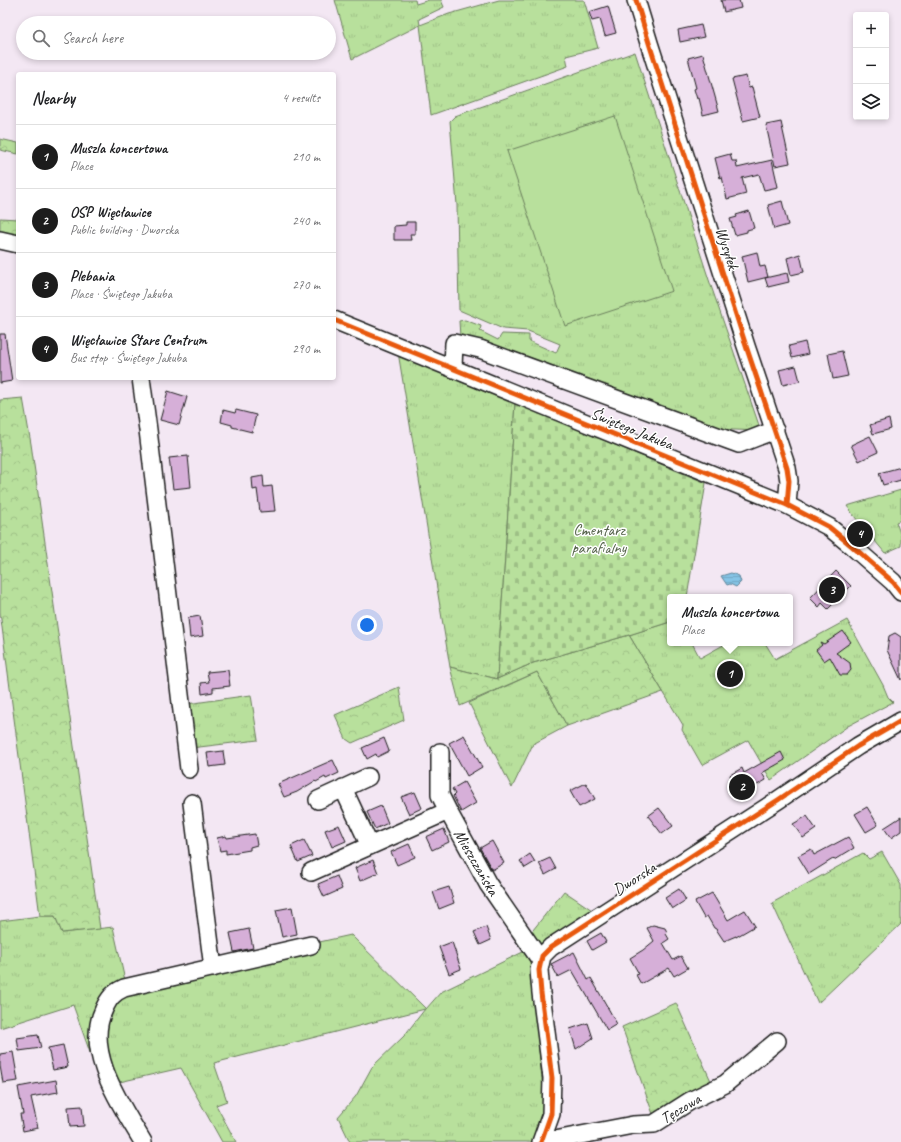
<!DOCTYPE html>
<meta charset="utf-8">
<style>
body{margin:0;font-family:Caveat,sans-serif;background:#f6f6f6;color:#202124}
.controls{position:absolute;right:12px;top:12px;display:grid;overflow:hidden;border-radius:4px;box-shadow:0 2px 6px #0003}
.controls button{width:36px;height:36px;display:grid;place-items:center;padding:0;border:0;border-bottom:1px solid #e0e0e0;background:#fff;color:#202124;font:20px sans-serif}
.you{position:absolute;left:367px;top:625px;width:14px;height:14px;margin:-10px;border:3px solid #fff;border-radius:50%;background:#1a73e8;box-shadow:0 0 0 6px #1a73e833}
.badge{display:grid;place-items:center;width:26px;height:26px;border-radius:50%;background:#1c1c1c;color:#fff;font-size:13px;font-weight:700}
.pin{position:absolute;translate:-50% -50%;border:2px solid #fff;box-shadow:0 1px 4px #0006}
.popup{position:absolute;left:667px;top:594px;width:126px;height:52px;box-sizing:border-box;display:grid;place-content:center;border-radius:4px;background:#fff;filter:drop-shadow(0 1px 3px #0005);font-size:13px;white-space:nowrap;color:#757577}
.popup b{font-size:15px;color:#202124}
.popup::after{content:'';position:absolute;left:50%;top:100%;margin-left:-8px;border:8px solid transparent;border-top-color:#fff}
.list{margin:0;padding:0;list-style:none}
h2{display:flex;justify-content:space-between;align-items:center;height:52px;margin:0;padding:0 16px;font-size:17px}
h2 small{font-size:13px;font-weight:400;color:#757577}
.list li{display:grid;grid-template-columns:26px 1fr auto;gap:12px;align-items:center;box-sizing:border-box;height:64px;padding:0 16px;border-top:1px solid #e0e0e0}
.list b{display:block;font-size:15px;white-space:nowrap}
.list p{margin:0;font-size:13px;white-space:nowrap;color:#757577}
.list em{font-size:13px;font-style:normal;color:#757577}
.icon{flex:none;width:22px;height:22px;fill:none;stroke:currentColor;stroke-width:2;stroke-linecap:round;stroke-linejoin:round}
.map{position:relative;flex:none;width:901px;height:1142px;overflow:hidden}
.search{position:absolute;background:#fff;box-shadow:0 2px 6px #0003;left:16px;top:16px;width:320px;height:44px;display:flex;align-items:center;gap:10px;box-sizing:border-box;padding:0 14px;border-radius:22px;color:#757577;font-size:15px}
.panel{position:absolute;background:#fff;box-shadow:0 2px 6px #0003;left:16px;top:72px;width:320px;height:308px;border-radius:4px}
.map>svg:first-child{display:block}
</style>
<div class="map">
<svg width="901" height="1142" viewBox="0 0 901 1142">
<defs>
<pattern id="grass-tufts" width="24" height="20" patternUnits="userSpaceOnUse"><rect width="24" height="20" fill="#b8e09c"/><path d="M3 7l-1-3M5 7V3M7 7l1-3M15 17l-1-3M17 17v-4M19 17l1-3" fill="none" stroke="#9ec086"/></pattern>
<pattern id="forest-crowns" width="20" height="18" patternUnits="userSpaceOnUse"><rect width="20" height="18" fill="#b8e09c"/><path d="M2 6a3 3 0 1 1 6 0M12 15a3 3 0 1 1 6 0" fill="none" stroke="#9ec086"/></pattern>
<pattern id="cemetery-stones" width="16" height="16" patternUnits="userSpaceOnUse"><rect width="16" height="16" fill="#b8e09c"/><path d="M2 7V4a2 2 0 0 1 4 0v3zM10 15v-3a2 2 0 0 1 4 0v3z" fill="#9ec086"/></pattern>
<pattern id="water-rules" width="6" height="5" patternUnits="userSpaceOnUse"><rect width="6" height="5" fill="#85c4e6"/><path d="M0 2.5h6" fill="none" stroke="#72a8c5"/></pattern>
</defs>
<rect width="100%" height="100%" fill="#f3e7f3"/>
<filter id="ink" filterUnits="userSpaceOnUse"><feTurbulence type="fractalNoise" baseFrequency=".025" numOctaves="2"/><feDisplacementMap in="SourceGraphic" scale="8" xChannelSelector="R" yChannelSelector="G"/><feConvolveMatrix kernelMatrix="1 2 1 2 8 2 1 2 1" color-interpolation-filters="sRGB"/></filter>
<g filter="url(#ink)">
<path fill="url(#grass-tufts)" stroke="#6a7e5c" d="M335,0H415L416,4L429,0H441L444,7L419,19L420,25L449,14L499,0H584L598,48L566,56L568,66L431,115L420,25L352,59Z
M635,52L709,280L761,431L710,429L460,337L459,321L465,320L481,326L480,331L498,340L502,334L529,335V341L556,353L560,344L528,331L503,329L459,310L457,205L450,121L455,116Z
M398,352L515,403L497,679L450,667Z
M901,490V520L896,522L901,536V546L885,553L854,516L847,506Z
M847,620L883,685L888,697L893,702L848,726L771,780L748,740L702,765L682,730L683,725L629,635L670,622V643H692L700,658L727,643H765L775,659Z
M537,672L567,726L533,744L512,788L469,703Z
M251,695L258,740L191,748L187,704Z
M882,852L901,885V924L818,1003L772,903L863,853L869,859Z
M564,891L595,912L538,948L529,935Z
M40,916H55L62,933L113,927L126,985L351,935L426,1009L441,992L527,950L530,961L545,1109L534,1142H350L338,1117L356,1096L372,1067L404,1036L425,1009L214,1063L227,1101L216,1105L236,1142H222L181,1068L102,1086L73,1005L0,1028V921Z"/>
<path fill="url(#forest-crowns)" stroke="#6a7e5c" d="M0,139L18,143V154L0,150Z
M0,218L18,219V238L0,233Z
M23,398L31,444L100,929L62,933L55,916H40L0,612V400Z
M629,635L663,692L567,726L537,672L460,706L450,667L497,679L533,663Z
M399,687L404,720L352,743L346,739L335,715Z
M676,1003L711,1081L675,1101L654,1117L622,1027Z"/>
<path fill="url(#cemetery-stones)" stroke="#6a7e5c" d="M515,403L706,483L687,597H670V622L629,635L533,663L497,679Z"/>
<path fill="#b8e09c" stroke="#6a7e5c" d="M615,116L672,291L565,326L507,151Z"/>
<path fill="url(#water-rules)" stroke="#5b8195" d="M731,573L739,576L741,582L736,587L730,584L727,585L721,576Z"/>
<path fill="#d6afd8" stroke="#1c1c1c" d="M721,0H739L741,8L724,12Z
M608,6L616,33L605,36L600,19L592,21L589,12Z
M701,25L704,37L680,42L678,30Z
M703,54L719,111L703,115L699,98L697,99L694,89L696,88L688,58Z
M746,76L749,88L752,87L760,117L743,121L732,79Z
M781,122L790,163L775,166L766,125Z
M730,154L732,161H736L737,168L772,160L778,187L764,190L759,174L742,178L746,194L727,199L722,177L720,178L715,158Z
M782,201L788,225L774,229L768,205Z
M749,211L754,228L747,230V232L735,235L730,219L737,217L736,215Z
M406,222H415V234H410L411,240H394V226L406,225Z
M757,252L760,267L765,266L768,277L748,282L742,256Z
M800,254L804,272L791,275L787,258Z
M787,273L789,282L768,287L765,278Z
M0,334H5L12,381L0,383Z
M805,342L808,354L792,358L789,346Z
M842,351L848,376L833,379L828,354Z
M796,366L800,381L783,385L779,370Z
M168,391L187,397L179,425L160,420Z
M223,410L235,413L236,410L256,415L252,432L232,427V425L221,422Z
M889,419L891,429L873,434L870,425Z
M870,436L878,452L859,461L851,445Z
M188,456L191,487L173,489L169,458Z
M901,467V480L883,485L879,473Z
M263,476L264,487L272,486L275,511L260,512L257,489L253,490L252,478Z
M836,571L851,586L828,609L822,603L819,607L810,598Z
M200,616L203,636L190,638L188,618Z
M843,631L851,642L836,653L850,663L851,670L847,675H840L830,657L824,661L816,650L822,645L820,642L824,644Z
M895,633L901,637V680L887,650L889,636Z
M726,664L742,671L736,681L721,674Z
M228,670L230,686L213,688V692L202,694L201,683L209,682L207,672Z
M464,735L482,767L467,776L449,743Z
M384,738L389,751L377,757L376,754L367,759L362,748Z
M223,751L225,765L209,767L207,753Z
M781,752L785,760L762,773L766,780L738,796L730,781L732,780L730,775L742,768L744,773Z
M333,760L339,773L326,779L325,777L316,782L315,781L297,792L284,797L278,784Z
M464,782L476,803L461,812L453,796L455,794L452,789Z
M586,783L595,799L579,807L570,791Z
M415,792L422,808L409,814L401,797Z
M381,806L388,823L375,829L367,812Z
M867,807L878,825L866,832L855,814Z
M659,808L673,826L662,834L648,816Z
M807,816L816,829L803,838L793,824Z
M901,817V831L891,838L884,828Z
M339,825L346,841L332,847L325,830Z
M444,829L449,842L432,850L426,837Z
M255,834L257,845L250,847V850L226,854V850L220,851L217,838L226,836L227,838Z
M848,837L854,848L834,860L833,859L809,874L798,856L811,849L814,855Z
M304,840L312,856L298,862L291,846Z
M492,841L504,863L492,870L480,848Z
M409,844L415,857L397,865L391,852Z
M530,854L535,862L525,868L520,861Z
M550,858L556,869L545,875L539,863Z
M373,860L378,873L360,881L355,868Z
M337,876L342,889L324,897L318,884Z
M449,887L454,903L439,909L433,892Z
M679,889L686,900L672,909L665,898Z
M712,893L728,920L745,910L755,926L736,937V936L724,941L716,929L714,928L707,916L704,918L695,902Z
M292,907L297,934L282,937L276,910Z
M653,925L665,928L667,932L666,934L669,939L663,943L673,960L681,956L688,968L674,976L669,968L641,984L636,975L639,974L630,958L643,950L654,941L647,928Z
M486,927L491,940L480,945L474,932Z
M249,929L253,948L234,952L230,933Z
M601,933L606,942L592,950L587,941Z
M452,942L461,969L449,974L439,947Z
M574,952L588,980L591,978L617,1024L607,1030L572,970L558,977L551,964Z
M588,1023L593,1038L576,1049L570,1029Z
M38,1035L41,1048L19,1051L17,1038Z
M63,1045L68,1067L53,1070L48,1048Z
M13,1052L18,1081L3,1083L0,1066V1054Z
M56,1080L58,1092L31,1097L38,1128L23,1131L20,1114H23L18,1087Z
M82,1106L84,1126L70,1127L68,1107Z"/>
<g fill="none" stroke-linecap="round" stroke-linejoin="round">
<defs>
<path id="minor" d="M636,0L649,43L746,346L787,468L789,481L787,505
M0,240L18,244
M334,320L787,505L829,527L852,546L893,582L901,592
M453,368L454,343L480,349L739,444L775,430
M141,378L148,430L189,769
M440,752V795L448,811L488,884L541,961
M343,788L370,846
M318,800L368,777
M192,803L213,968
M311,872L448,811
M545,1136L555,1140L633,1125L654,1124L690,1101L725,1084L777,1041
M143,1142C122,1106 83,1052 104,1009C109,998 113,993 124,988L311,945
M541,1142L551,1114L552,1078L541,993L539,970L542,956L551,947L778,800L858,746L901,721"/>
</defs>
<use href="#minor" stroke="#1c1c1c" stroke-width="20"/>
<use href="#minor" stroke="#fff" stroke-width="17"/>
<defs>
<path id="cycleway" d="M636,0L649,43L746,346L787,468L789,481L787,505
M334,320L787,505L829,527L852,546L893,582L901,592
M541,1142L551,1114L552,1078L541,993L539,970L542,956L551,947L778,800L858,746L901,721"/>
</defs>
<use href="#cycleway" stroke="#fff" stroke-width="8"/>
<use href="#cycleway" stroke="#e8590c" stroke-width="5"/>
</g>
</g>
<g text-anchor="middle" stroke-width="3" stroke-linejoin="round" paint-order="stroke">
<g font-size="16" fill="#1c1c1c" stroke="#fff">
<text transform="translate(728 248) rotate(72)" y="6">Wysyłek</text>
<text transform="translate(632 428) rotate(22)" y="6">Świętego Jakuba</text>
<text transform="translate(477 862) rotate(60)" y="6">Mieszczańska</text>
<text transform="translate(634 878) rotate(-33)" y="6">Dworska</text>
<text transform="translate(680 1108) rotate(-31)" y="6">Tęczowa</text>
</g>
<g font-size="16" fill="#536149" stroke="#fff">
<text x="599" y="535">Cmentarz<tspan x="599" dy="18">parafialny</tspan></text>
</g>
</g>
</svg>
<div class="controls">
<button>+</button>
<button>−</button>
<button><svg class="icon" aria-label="layers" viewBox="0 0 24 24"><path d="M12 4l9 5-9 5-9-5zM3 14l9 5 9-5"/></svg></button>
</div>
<div class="you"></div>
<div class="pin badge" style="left:730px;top:674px">1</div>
<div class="popup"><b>Muszla koncertowa</b>Place</div>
<div class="pin badge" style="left:742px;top:787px">2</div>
<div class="pin badge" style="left:832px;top:590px">3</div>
<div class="pin badge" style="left:860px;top:534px">4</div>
<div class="search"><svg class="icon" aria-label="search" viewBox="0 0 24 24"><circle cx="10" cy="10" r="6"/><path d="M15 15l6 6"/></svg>Search here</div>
<section class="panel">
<h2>Nearby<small>4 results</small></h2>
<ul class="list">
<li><span class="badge">1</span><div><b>Muszla koncertowa</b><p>Place</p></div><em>210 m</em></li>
<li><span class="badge">2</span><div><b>OSP Więcławice</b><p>Public building · Dworska</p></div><em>240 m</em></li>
<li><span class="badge">3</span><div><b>Plebania</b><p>Place · Świętego Jakuba</p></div><em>270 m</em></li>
<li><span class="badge">4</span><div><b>Więcławice Stare Centrum</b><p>Bus stop · Świętego Jakuba</p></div><em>290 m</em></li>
</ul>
</section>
</div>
